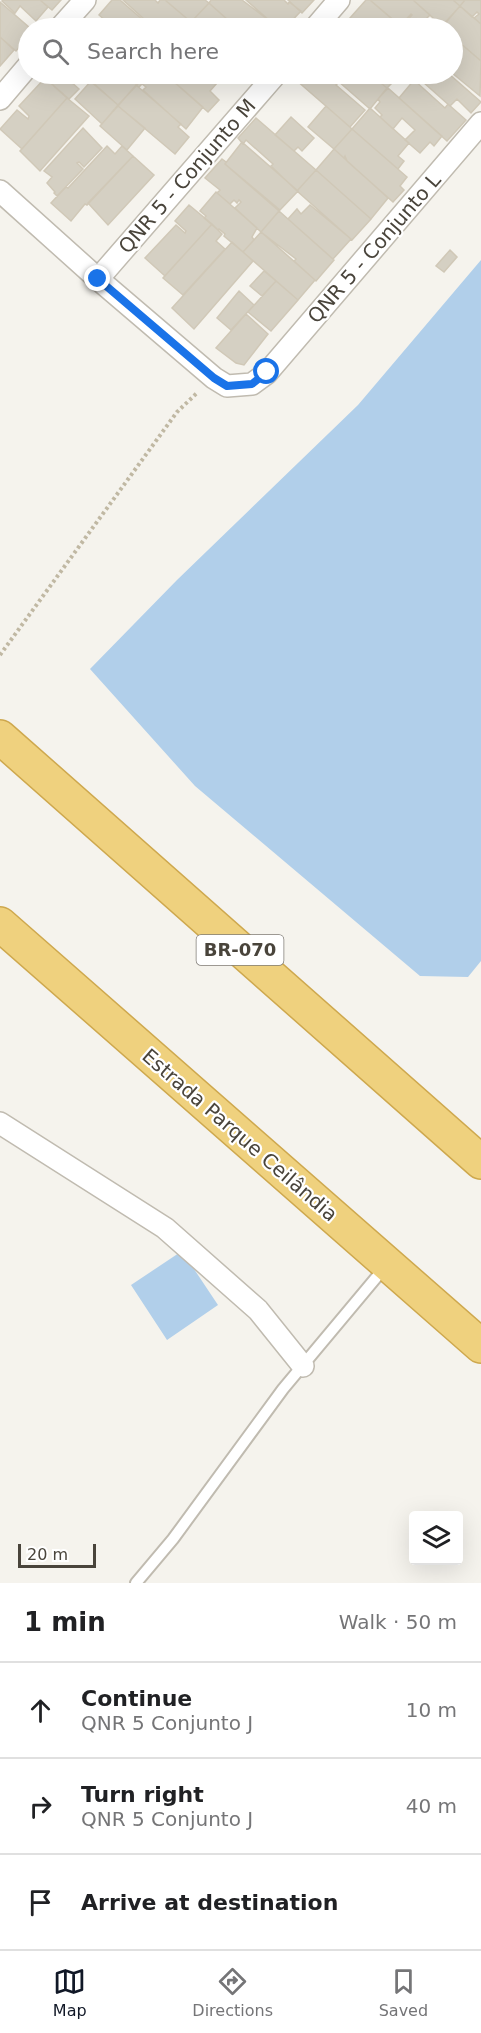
<!DOCTYPE html>
<meta charset="utf-8">
<style>
body{margin:0;font-family:"DejaVu Sans",sans-serif;background:#f6f6f6;color:#202124}
.controls{position:absolute;right:18px;bottom:18px;display:grid;overflow:hidden;border-radius:6px;box-shadow:0 6px 24px #0002}
.controls button{width:54px;height:54px;display:grid;place-items:center;padding:0;border:0;border-bottom:2px solid #e0e0e0;background:#fff;color:#202124;font:30px sans-serif}
.scale{position:absolute;left:18px;bottom:15px;width:78px;box-sizing:border-box;padding-left:6px;border:3px solid #49443b;border-top:0;font-size:16px;line-height:21px;white-space:nowrap;color:#49443b;-webkit-text-stroke:4px #fff;paint-order:stroke}
.stop{position:absolute;width:18px;height:18px;margin:-14px;border:4px solid #1a73e8;border-radius:50%;background:#fff}
.stop.end{background:#1a73e8;border-color:#fff;box-shadow:0 2px 6px #0008}
.list{margin:0;padding:0;list-style:none}
h2{display:flex;justify-content:space-between;align-items:center;height:78px;margin:0;padding:0 24px;font-size:26px}
h2 small{font-size:20px;font-weight:400;color:#757577}
.list li{display:grid;grid-template-columns:39px 1fr auto;gap:18px;align-items:center;box-sizing:border-box;height:96px;padding:0 24px;border-top:2px solid #e0e0e0}
.list b{display:block;font-size:22px;white-space:nowrap}
.list p{margin:0;font-size:20px;white-space:nowrap;color:#757577}
.list em{font-size:20px;font-style:normal;color:#757577}
.icon{flex:none;width:33px;height:33px;fill:none;stroke:currentColor;stroke-width:2;stroke-linecap:round;stroke-linejoin:round}
.map{position:relative;flex:none;width:481px;height:1583px;overflow:hidden}
.search{position:absolute;background:#fff;box-shadow:0 6px 24px #0002;left:18px;right:18px;top:18px;height:66px;display:flex;align-items:center;gap:15px;box-sizing:border-box;padding:0 21px;border-radius:33px;color:#757577;font-size:22px}
.sheet{height:366px;background:#fff}
nav{display:flex;justify-content:space-around;align-items:center;box-sizing:border-box;height:84px;border-top:2px solid #e0e0e0;background:#fff;font-size:16px;color:#757577}
nav a{display:grid;justify-items:center;gap:3px}
nav .on{color:#111827}
.map>svg:first-child{display:block}
</style>
<div class="map">
<svg width="481" height="1583" viewBox="0 0 481 1583">
<rect width="100%" height="100%" fill="#f5f3ed"/>
<path fill="#b1cfea" d="M481,260V961L468,977L420,976L195,786L90,669L177,580L358,405Z
M182,1251L218,1305L167,1340L131,1285Z"/>
<path fill="#d5d0c3" stroke="#d0c8b7" stroke-width="1.5" d="M3,0H40L48,7L36,21L20,6L15,13L2,1Z
M40,0H61L52,10Z
M112,0H120L152,28H114L99,15Z
M123,0H155L158,3L160,0H165L191,22L186,28H154Z
M165,0H205L209,3L191,22Z
M211,0H242L271,22L266,28H237L209,3Z
M246,0H284L288,4L289,2L301,11L285,28H278Z
M288,0H314L302,13Z
M366,0H370L403,28H361L350,18Z
M370,0H413L430,15L427,18L430,21L433,18L442,26L440,28H403L401,27L412,15L411,14L400,26Z
M413,0H453L460,6L442,26Z
M453,0H465L460,6Z
M465,0H481V24L474,18L479,14L477,12L472,17L460,6Z
M0,2L30,28H28V36L16,51L0,37Z
M209,3L230,22L228,25L232,28H198L191,22Z
M460,6L481,24V61L452,36V28H444L442,27Z
M351,19L352,20L361,28H343Z
M191,22L198,28H186Z
M452,36L481,61L480,96L452,73Z
M0,37L14,50L0,66Z
M48,74H62L79,89L69,99L45,78Z
M82,74H124L137,85L118,105Z
M124,74H146L137,85Z
M146,74H165L203,107L186,129L143,90L146,87L142,84L139,87L136,85Z
M165,74H207L217,83L210,91L219,100L208,112Z
M302,74H330L339,82L336,85L365,110L350,127L296,80Z
M330,74H370L387,88L370,109Z
M370,74H395L392,77L395,80L387,88Z
M414,74H449L481,102L471,113L457,99L450,106Z
M45,78L67,98L22,149L0,129L17,110L28,119L29,116L19,106Z
M414,80L445,108L448,104L466,120L447,141L399,98Z
M91,81L118,105L102,124L75,99Z
M136,85L181,124L178,127L189,137L175,154L118,106Z
M388,88L442,136L434,146L430,142L420,153L405,140L415,130L402,118L393,129L380,117L382,115L375,108L380,102L378,99Z
M67,98L89,116L40,171L20,151Z
M118,106L145,128L127,150L100,126Z
M326,106L352,129L334,149L308,127Z
M370,108L409,143L398,156L404,161L398,169L352,129Z
M291,117L314,138L302,151L298,147L294,151L275,135Z
M256,118L316,170L297,191L271,166L273,164L246,140L243,144L238,138Z
M83,128L102,148L84,167L79,162L77,163L83,169L57,196L54,193L55,192L47,183L52,177L44,171Z
M352,129L407,177L400,186L404,190L393,202L347,161L345,156L344,158L334,149Z
M242,142L298,191L280,210L225,164Z
M107,146L115,154L122,146L133,156L87,205L85,204L71,221L51,203L66,187L68,188Z
M334,149L388,198L371,219L316,170Z
M133,156L154,175L108,225L88,203Z
M222,159L226,162L225,164L279,211L261,232L235,208L241,202L239,200L237,203L234,200L230,204L217,193L220,190L205,178Z
M316,170L371,219L352,240L297,191Z
M216,192L257,228L252,237L254,240L243,252L224,236L225,234L219,229L218,230L204,218L206,216L200,211Z
M189,205L212,224L165,276L145,258L176,225L185,233L186,231L175,221Z
M310,205L351,239L333,259L288,219L297,209L301,214Z
M279,211L334,260L316,281L294,261L296,259L261,232Z
M212,224L222,234L216,241L225,249L183,295L163,278Z
M261,232L315,280L298,300L243,252Z
M232,242L253,261L194,329L172,308Z
M450,250L457,257L444,272L436,266Z
M264,271L276,281L262,296L250,286Z
M276,281L298,300L271,331L248,312Z
M239,291L254,305L231,330L217,318Z
M246,314L268,334L244,365L236,363L216,348Z"/>
<g fill="none" stroke-linecap="round" stroke-linejoin="round">
<defs>
<path id="lane" d="M136,1583L173,1539L283,1389L385,1267"/>
<path id="street" d="M60,28L85,0
M315,28L339,0
M0,99L28,66
M0,191L98,279L214,378L227,386L252,384L267,373L481,123
M98,279L276,74
M0,1123L165,1228L258,1310L303,1366"/>
<path id="highway" d="M0,737L481,1162
M0,924L481,1346"/>
</defs>
<use href="#lane" stroke="#c0bbb0" stroke-width="14"/>
<use href="#street" stroke="#c0bbb0" stroke-width="24"/>
<use href="#highway" stroke="#cea84e" stroke-width="36"/>
<path stroke="#c0b8a3" stroke-width="4" stroke-dasharray="3 3" stroke-linecap="butt" d="M0,655L177,412L198,392"/>
<use href="#lane" stroke="#fff" stroke-width="10"/>
<use href="#street" stroke="#fff" stroke-width="21"/>
<use href="#highway" stroke="#efd17e" stroke-width="33"/>
</g>
<g fill="none" stroke-linecap="round" stroke-linejoin="round">
<path stroke="#1a73e8" stroke-width="8" d="M98,279L214,378L227,386L252,384L267,372"/>
</g>
<g text-anchor="middle" stroke-width="4.5" stroke-linejoin="round" paint-order="stroke">
<rect fill="#fff" stroke="#807c76" stroke-width="1.5" x="196.5" y="935" width="87" height="30" rx="4.5"/>
<g font-size="18" font-weight="bold" fill="#49443b">
<text x="240" y="956">BR-070</text>
</g>
<g font-size="20" fill="#49443b" stroke="#fff">
<text transform="translate(187 176) rotate(-49)" y="7">QNR 5 - Conjunto M</text>
<text transform="translate(374 248) rotate(-49)" y="7">QNR 5 - Conjunto L</text>
<text transform="translate(240 1135) rotate(41)" y="7">Estrada Parque Ceilândia</text>
</g>
</g>
</svg>
<div class="controls">
<button><svg class="icon" aria-label="layers" viewBox="0 0 24 24"><path d="M12 4l9 5-9 5-9-5zM3 14l9 5 9-5"/></svg></button>
</div>
<div class="scale">20 m</div>
<div class="stop" style="left:267px;top:372px"></div>
<div class="stop end" style="left:98px;top:279px"></div>
<div class="search"><svg class="icon" aria-label="search" viewBox="0 0 24 24"><circle cx="10" cy="10" r="6"/><path d="M15 15l6 6"/></svg>Search here</div>
</div>
<section class="sheet">
<h2>1 min<small>Walk · 50 m</small></h2>
<ul class="list">
<li><svg class="icon" aria-label="ahead" viewBox="0 0 24 24"><path d="M12 20V5M6 11l6-6 6 6"/></svg><div><b>Continue</b><p>QNR 5 Conjunto J</p></div><em>10 m</em></li>
<li><svg class="icon" aria-label="right" viewBox="0 0 24 24"><path d="M7 20v-9h11M14 6l5 5-5 5"/></svg><div><b>Turn right</b><p>QNR 5 Conjunto J</p></div><em>40 m</em></li>
<li><svg class="icon" aria-label="arrive" viewBox="0 0 24 24"><path d="M6 21V4h12l-3 4 3 4H6"/></svg><div><b>Arrive at destination</b></div></li>
</ul>
</section>
<nav>
<a class="on"><svg class="icon" aria-label="map" viewBox="0 0 24 24"><path d="M3 6l6-2 6 2 6-2v14l-6 2-6-2-6 2zM9 4v14M15 6v14"/></svg>Map</a>
<a><svg class="icon" aria-label="directions" viewBox="0 0 24 24"><path d="M12 3l9 9-9 9-9-9zM9 14v-3h6M13 9l2 2-2 2"/></svg>Directions</a>
<a><svg class="icon" aria-label="saved" viewBox="0 0 24 24"><path d="M7 4h10v16l-5-4-5 4z"/></svg>Saved</a>
</nav>
